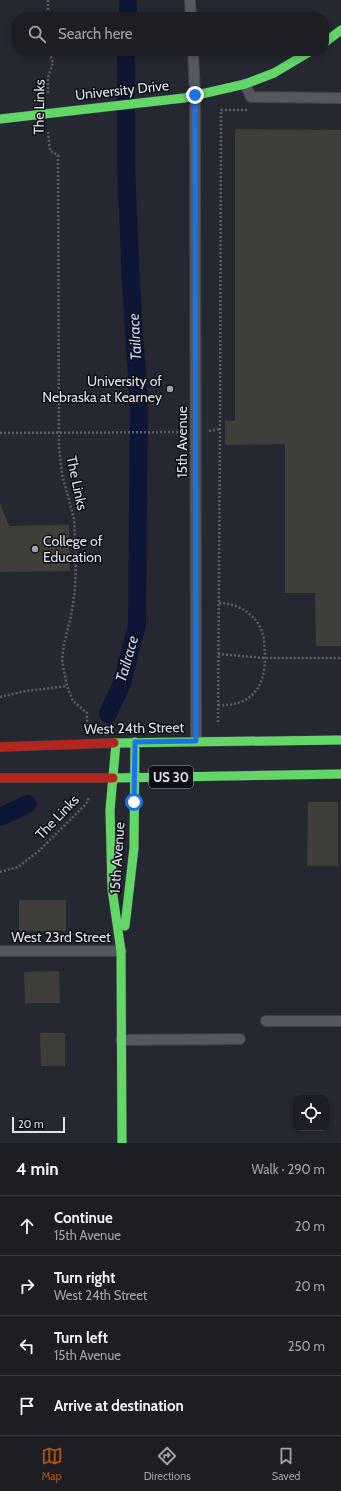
<!DOCTYPE html>
<meta charset="utf-8">
<style>
body{margin:0;font-family:Cabin,sans-serif;background:#25272c;color:#f1f3f6}
.controls{position:absolute;right:12px;bottom:12px;display:grid;overflow:hidden;border-radius:8px;box-shadow:0 2px 6px #0003}
.controls button{width:36px;height:36px;display:grid;place-items:center;padding:0;border:0;border-bottom:1px solid #3a3c41;background:#1c1e24;color:#f1f3f6;font:20px sans-serif}
.scale{position:absolute;left:12px;bottom:10px;width:53px;box-sizing:border-box;padding-left:4px;border:2px solid #dde1ea;border-top:0;font-size:11px;line-height:14px;white-space:nowrap;color:#dde1ea;-webkit-text-stroke:3px #0d0f15;paint-order:stroke}
.stop{position:absolute;width:12px;height:12px;margin:-9px;border:3px solid #1a73e8;border-radius:50%;background:#fff}
.stop.end{background:#1a73e8;border-color:#fff;box-shadow:0 1px 4px #0008}
.list{margin:0;padding:0;list-style:none}
h2{display:flex;justify-content:space-between;align-items:center;height:52px;margin:0;padding:0 16px;font-size:17px}
h2 small{font-size:13px;font-weight:400;color:#a0a2a6}
.list li{display:grid;grid-template-columns:26px 1fr auto;gap:12px;align-items:center;box-sizing:border-box;height:60px;padding:0 16px;border-top:1px solid #3a3c41}
.list b{display:block;font-size:15px;white-space:nowrap}
.list p{margin:0;font-size:13px;white-space:nowrap;color:#a0a2a6}
.list em{font-size:13px;font-style:normal;color:#a0a2a6}
.icon{flex:none;width:22px;height:22px;fill:none;stroke:currentColor;stroke-width:2;stroke-linecap:round;stroke-linejoin:round}
.map{position:relative;flex:none;width:341px;height:1143px;overflow:hidden}
.search{position:absolute;background:#1c1e24;box-shadow:0 2px 6px #0003;left:12px;right:12px;top:12px;height:44px;display:flex;align-items:center;gap:10px;box-sizing:border-box;padding:0 14px;border-radius:16px;color:#a0a2a6;font-size:15px}
.sheet{height:292px;background:#1c1e24}
nav{display:flex;justify-content:space-around;align-items:center;box-sizing:border-box;height:56px;border-top:1px solid #3a3c41;background:#1c1e24;font-size:11px;color:#a0a2a6}
nav a{display:grid;justify-items:center;gap:2px}
nav .on{color:#b45309}
.map>svg:first-child{display:block}
</style>
<div class="map">
<svg width="341" height="1143" viewBox="0 0 341 1143">
<rect width="100%" height="100%" fill="#252830"/>
<g fill="none" stroke-linecap="round" stroke-linejoin="round">
<path stroke="#0d1735" stroke-width="18" d="M128,17V0
M108,714L122,683L137,625L139,408L131,284L126,167V51
M0,817L28,804"/>
</g>
<path fill="#403e3a" d="M235,129L341,130V646H316L315,593H285V444L225,445V421H235Z
M0,503L9,526L69,525L70,571L0,572Z
M308,802H338V866H307Z
M19,900H66V931H19Z
M59,971L60,1003H25L24,972Z
M40,1033H65V1066H41Z"/>
<g fill="none" stroke-linecap="round" stroke-linejoin="round">
<defs>
<path id="lane" d="M190,0L191,17
M193,51L195,95L196,741
M245,84L251,97L341,98
M0,951H121
M266,1021H341
M121,1040L240,1039"/>
<path id="fast" d="M324,43L341,30
M0,119L184,98L245,84L274,73L311,51
M114,743L341,740
M116,743L110,810L112,889L121,951L122,1143
M113,778L341,774
M125,926L134,848L135,742"/>
<path id="jam" d="M0,747L114,743
M0,778H113"/>
</defs>
<use href="#lane" stroke="#404349" stroke-width="12"/>
<use href="#fast" stroke="#404349" stroke-width="10"/>
<use href="#jam" stroke="#404349" stroke-width="10"/>
<path stroke="#5c5e64" stroke-width="2.5" stroke-dasharray="2 2" stroke-linecap="butt" d="M48,0V17
M48,93V77L53,63L49,51
M48,132L50,151L58,155L59,447L62,474L74,519L76,562L75,590L71,616L64,644L62,660L67,686L73,701L87,713V725
M209,431L220,429
M0,433L182,432
M218,654L265,658H341
M0,697L26,691L67,686
M218,705C252,707 266,686 265,654C264,648 265,641 263,635C258,615 238,603 219,603
M218,722L220,429L221,110H247
M0,872L18,867L40,850L86,804L89,797"/>
<use href="#lane" stroke="#55585e" stroke-width="10"/>
<use href="#fast" stroke="#63d668" stroke-width="9"/>
<use href="#jam" stroke="#b3261e" stroke-width="9"/>
</g>
<g fill="none" stroke-linecap="round" stroke-linejoin="round">
<path stroke="#1a73e8" stroke-width="5" d="M134,802L135,742L196,741L195,95"/>
</g>
<g fill="#9da0a9" stroke="#0d0f15" stroke-width="1.5">
<circle cx="170" cy="389" r="4"/>
<circle cx="35" cy="549" r="4"/>
</g>
<g text-anchor="middle" stroke-width="3" stroke-linejoin="round" paint-order="stroke">
<rect fill="#0d0f15" stroke="#9fa2aa" stroke-width="1" x="149" y="766" width="44" height="22" rx="3"/>
<g font-size="13" font-weight="bold" fill="#dde1ea">
<text x="171" y="782">US 30</text>
</g>
<g font-size="14" fill="#dde1ea" stroke="#0d0f15">
<text transform="translate(122 90) rotate(-6)" y="5">University Drive</text>
<text transform="translate(39 107) rotate(-89)" y="5">The Links</text>
<text transform="translate(182 442) rotate(-90)" y="5">15th Avenue</text>
<text transform="translate(77 483) rotate(78)" y="5">The Links</text>
<text transform="translate(134 728) rotate(-1)" y="5">West 24th Street</text>
<text transform="translate(57 817) rotate(-46)" y="5">The Links</text>
<text transform="translate(117 858) rotate(-86)" y="5">15th Avenue</text>
<text x="61" y="942">West 23rd Street</text>
</g>
<g font-size="14" fill="#dde1ea" stroke="#0d0f15" text-anchor="end">
<text x="162" y="386">University of<tspan x="162" dy="16">Nebraska at Kearney</tspan></text>
<text x="43" y="546" text-anchor="start">College of<tspan x="43" dy="16">Education</tspan></text>
</g>
<g font-size="15" font-style="italic" fill="#c5d5fb" stroke="#0d0f15">
<text transform="translate(135 337) rotate(-93)" y="5">Tailrace</text>
<text transform="translate(127 659) rotate(-74)" y="5">Tailrace</text>
</g>
</g>
</svg>
<div class="controls">
<button><svg class="icon" aria-label="locate" viewBox="0 0 24 24"><circle cx="12" cy="12" r="6"/><path d="M12 2v4M12 18v4M2 12h4M18 12h4"/></svg></button>
</div>
<div class="scale">20 m</div>
<div class="stop" style="left:134px;top:802px"></div>
<div class="stop end" style="left:195px;top:95px"></div>
<div class="search"><svg class="icon" aria-label="search" viewBox="0 0 24 24"><circle cx="10" cy="10" r="6"/><path d="M15 15l6 6"/></svg>Search here</div>
</div>
<section class="sheet">
<h2>4 min<small>Walk · 290 m</small></h2>
<ul class="list">
<li><svg class="icon" aria-label="ahead" viewBox="0 0 24 24"><path d="M12 20V5M6 11l6-6 6 6"/></svg><div><b>Continue</b><p>15th Avenue</p></div><em>20 m</em></li>
<li><svg class="icon" aria-label="right" viewBox="0 0 24 24"><path d="M7 20v-9h11M14 6l5 5-5 5"/></svg><div><b>Turn right</b><p>West 24th Street</p></div><em>20 m</em></li>
<li><svg class="icon" aria-label="left" viewBox="0 0 24 24"><path d="M17 20v-9H6M10 6l-5 5 5 5"/></svg><div><b>Turn left</b><p>15th Avenue</p></div><em>250 m</em></li>
<li><svg class="icon" aria-label="arrive" viewBox="0 0 24 24"><path d="M6 21V4h12l-3 4 3 4H6"/></svg><div><b>Arrive at destination</b></div></li>
</ul>
</section>
<nav>
<a class="on"><svg class="icon" aria-label="map" viewBox="0 0 24 24"><path d="M3 6l6-2 6 2 6-2v14l-6 2-6-2-6 2zM9 4v14M15 6v14"/></svg>Map</a>
<a><svg class="icon" aria-label="directions" viewBox="0 0 24 24"><path d="M12 3l9 9-9 9-9-9zM9 14v-3h6M13 9l2 2-2 2"/></svg>Directions</a>
<a><svg class="icon" aria-label="saved" viewBox="0 0 24 24"><path d="M7 4h10v16l-5-4-5 4z"/></svg>Saved</a>
</nav>
